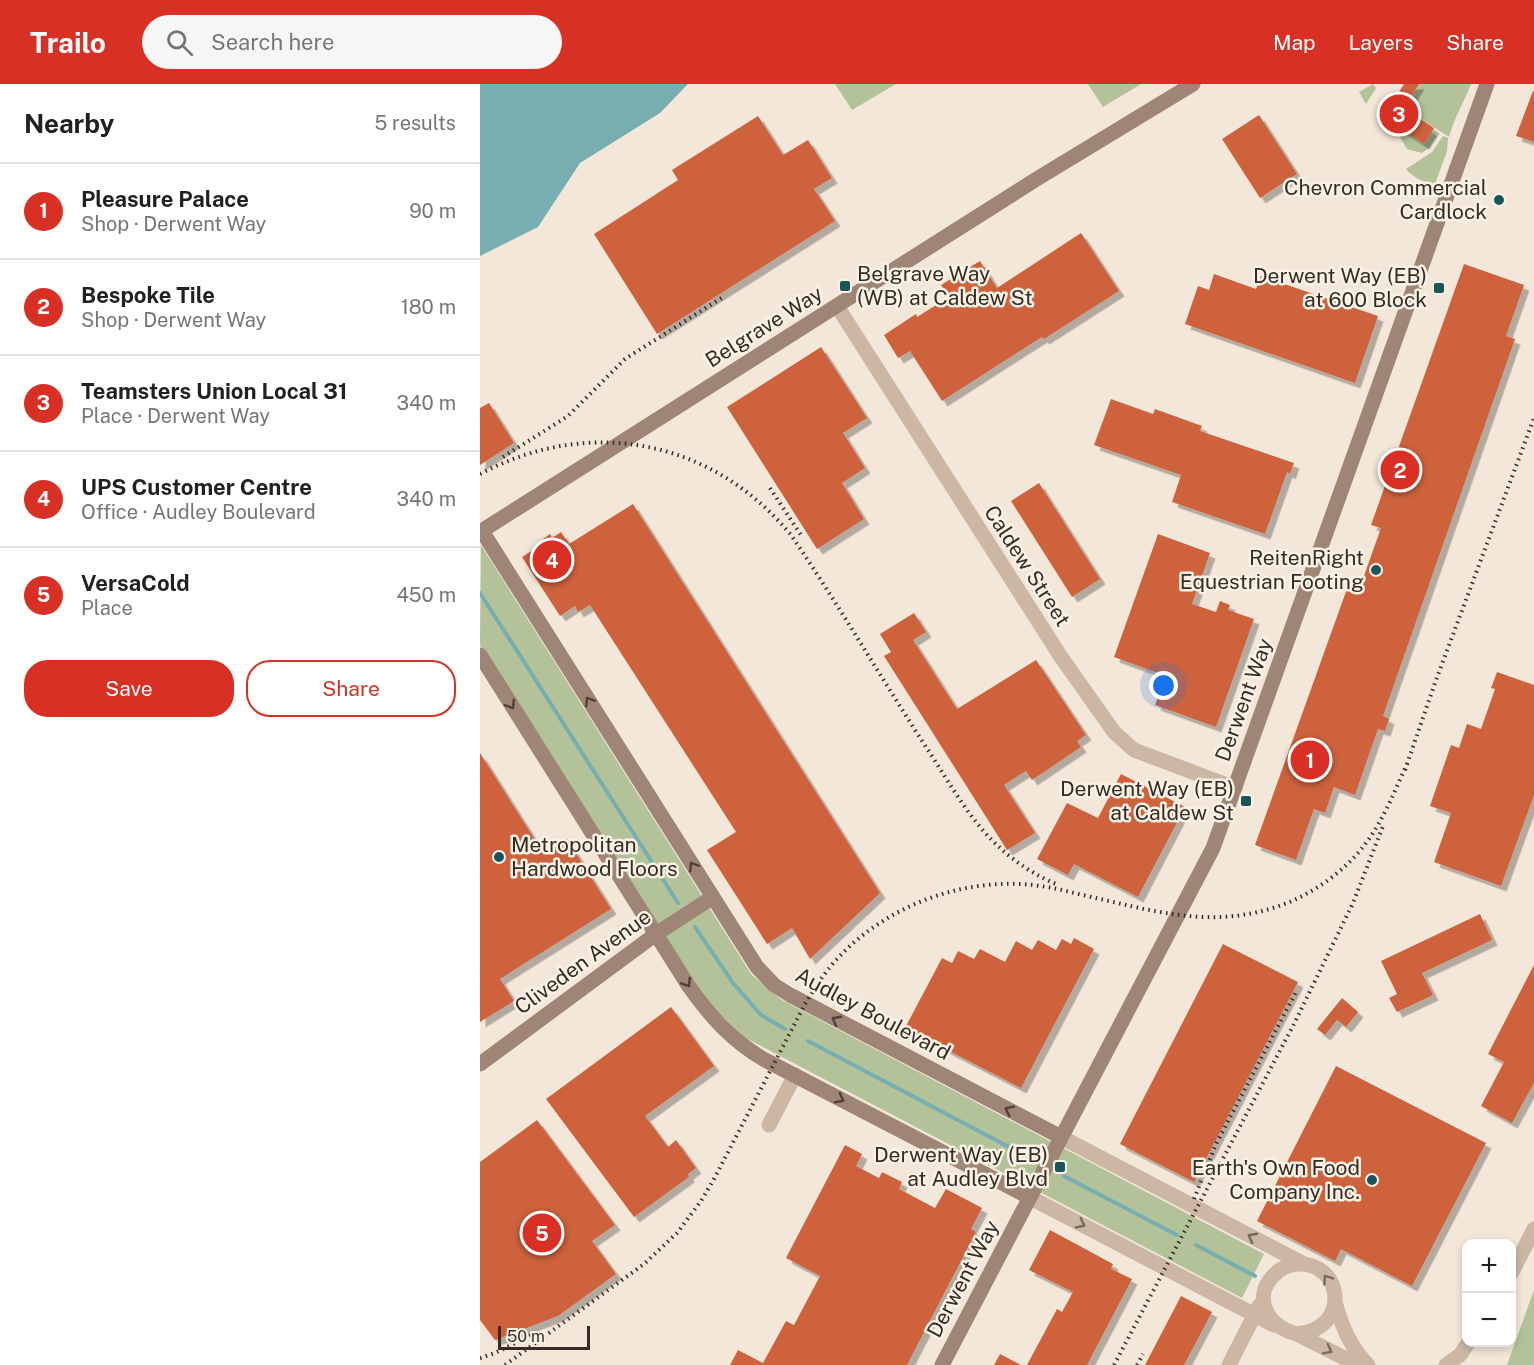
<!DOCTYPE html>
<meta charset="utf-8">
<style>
body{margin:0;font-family:"Public Sans",sans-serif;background:#f6f6f6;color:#202124}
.controls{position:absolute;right:18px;bottom:18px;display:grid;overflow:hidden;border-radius:12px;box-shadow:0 3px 9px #0003}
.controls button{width:54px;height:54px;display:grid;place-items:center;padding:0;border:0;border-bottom:2px solid #e0e0e0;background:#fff;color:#202124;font:30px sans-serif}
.scale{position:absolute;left:18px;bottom:15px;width:92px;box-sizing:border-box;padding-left:6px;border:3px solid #362b26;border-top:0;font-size:16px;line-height:21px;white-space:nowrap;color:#362b26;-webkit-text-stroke:4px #faf1e5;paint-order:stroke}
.you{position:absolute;left:684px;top:602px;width:21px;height:21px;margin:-15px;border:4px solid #fff;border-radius:50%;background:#1a73e8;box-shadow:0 0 0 9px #1a73e833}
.badge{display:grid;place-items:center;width:39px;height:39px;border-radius:50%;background:#d93025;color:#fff;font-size:20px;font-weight:700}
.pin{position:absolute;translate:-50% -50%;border:3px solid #fff;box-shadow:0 2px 6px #0006}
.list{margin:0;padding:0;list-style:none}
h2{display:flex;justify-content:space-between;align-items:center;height:78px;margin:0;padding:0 24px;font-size:26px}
h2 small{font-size:20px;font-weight:400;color:#757577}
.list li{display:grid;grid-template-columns:39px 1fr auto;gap:18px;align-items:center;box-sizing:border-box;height:96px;padding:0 24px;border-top:2px solid #e0e0e0}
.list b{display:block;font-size:22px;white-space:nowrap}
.list p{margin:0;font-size:20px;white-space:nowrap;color:#757577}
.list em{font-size:20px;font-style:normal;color:#757577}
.actions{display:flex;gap:12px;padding:18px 24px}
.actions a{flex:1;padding:14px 0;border:2px solid #d93025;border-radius:24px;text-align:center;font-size:21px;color:#d93025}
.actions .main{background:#d93025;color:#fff}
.icon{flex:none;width:33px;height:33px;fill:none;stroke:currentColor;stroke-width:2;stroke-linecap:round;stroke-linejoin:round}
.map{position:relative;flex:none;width:1054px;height:1281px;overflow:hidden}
header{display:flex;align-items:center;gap:36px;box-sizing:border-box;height:84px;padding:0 30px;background:#d93025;color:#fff}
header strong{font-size:28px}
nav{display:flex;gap:33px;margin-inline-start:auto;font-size:21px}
.search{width:420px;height:54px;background:#f6f6f6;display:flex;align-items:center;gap:15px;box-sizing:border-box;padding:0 21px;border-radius:33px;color:#757577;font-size:22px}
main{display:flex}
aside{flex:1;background:#fff}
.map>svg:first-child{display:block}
</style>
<header>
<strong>Trailo</strong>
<div class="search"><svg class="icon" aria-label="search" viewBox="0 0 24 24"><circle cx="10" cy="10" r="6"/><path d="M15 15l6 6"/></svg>Search here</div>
<nav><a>Map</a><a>Layers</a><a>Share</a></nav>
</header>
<main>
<aside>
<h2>Nearby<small>5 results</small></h2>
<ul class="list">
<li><span class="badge">1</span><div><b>Pleasure Palace</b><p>Shop · Derwent Way</p></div><em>90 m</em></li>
<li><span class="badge">2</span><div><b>Bespoke Tile</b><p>Shop · Derwent Way</p></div><em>180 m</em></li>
<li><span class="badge">3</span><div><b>Teamsters Union Local 31</b><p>Place · Derwent Way</p></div><em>340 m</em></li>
<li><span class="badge">4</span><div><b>UPS Customer Centre</b><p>Office · Audley Boulevard</p></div><em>340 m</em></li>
<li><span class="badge">5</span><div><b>VersaCold</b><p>Place</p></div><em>450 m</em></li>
</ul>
<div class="actions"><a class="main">Save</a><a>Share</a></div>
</aside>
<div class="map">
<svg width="1054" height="1281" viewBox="0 0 1054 1281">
<defs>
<filter id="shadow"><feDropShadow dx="5.5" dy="5.5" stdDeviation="0" flood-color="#0004"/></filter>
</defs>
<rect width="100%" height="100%" fill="#f3e7d9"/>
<path fill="#b3c298" d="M355,0H416L372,26Z
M608,0H661L623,23Z
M893,0L896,4L886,20L879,8Z
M939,0H991C984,18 974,34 969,53L924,24Z
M915,42L944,60L951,48L957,52L949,64L942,69L927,65L914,43Z
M963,52L968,54L967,67L955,100C944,98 933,94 926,85L952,68Z
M1,461L271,890L300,915L784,1170L762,1214L264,953L236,926L209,890L0,561Z
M1054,1206V1281H1027Z"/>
<path fill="#76aeb1" d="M0,0H208L180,29L100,79L58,143L0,172Z"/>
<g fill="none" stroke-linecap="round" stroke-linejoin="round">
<path stroke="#76aeb1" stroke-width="4" d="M0,509L198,819
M215,843L253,899L281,931L305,945
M328,957L546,1072
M584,1092L697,1151
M716,1161L775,1192"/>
</g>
<path fill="#cd623d" filter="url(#shadow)" d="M924,0H939L924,24L954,44L944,60L903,34Z
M1053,7H1054V58L1036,52Z
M779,31L817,90L780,114L742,55Z
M278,32L303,71L328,56L352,94L334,105L355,137L177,250L114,150L198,96L192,86Z
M601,149L639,207L564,255L562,253L462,317L430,267L418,274L404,251L436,230L437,233L469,213L461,201L500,177L517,204Z
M984,180L1044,201L1026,252L1035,255L903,632L909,635L905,647L898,645L875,711L854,703L845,729L834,725L816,776L775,761L868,502L879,506L901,444L891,441Z
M734,190L776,205L781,192L898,232L875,299L705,240L718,202L729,206Z
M341,263L387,334L363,349L385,384L362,399L384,435L337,465L247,323Z
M631,315L673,330L675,325L722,342L720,347L814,379L810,390L807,388L785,450L692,418L701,391L614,361Z
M9,319L34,359L0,381V324Z
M559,399L620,495L592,513L531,417Z
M153,420L400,809L330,875L312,844L287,860L227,766L256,748L110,521L98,528L95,522L80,532L42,473L64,459L62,456L70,450L72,454L81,448L89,460Z
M678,450L730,469L712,520L736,528L740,517L750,521L748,526L774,535L736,643L675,621L686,592L634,573Z
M434,529L446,548L433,556L477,625L556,576L606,651L597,657L601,663L552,696L546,687L524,701L555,749L527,766L404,572L411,568L400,550Z
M1017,588L1054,601V711L1021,802L954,778L971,729L950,722L971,661L979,664L987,640L1001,645L1015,605L1011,604Z
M0,669L64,770L87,755L131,825L20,895L34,917L0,938Z
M641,690L705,723L658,813L594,780L588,791L557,775L587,719L618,734Z
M1000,830L1012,856L942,889L953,911L917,928L909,914L917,910L901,877Z
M594,854L614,865L541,1004L425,944L462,874L472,879L478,867L494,875L500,865L525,878L536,857L552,866L558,856L576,866L582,855L591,860Z
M743,860L818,898L714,1098L640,1060Z
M1054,881V999L1032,1039L1001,1022L1024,978L1008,970Z
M862,914L878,928L866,943L857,936L845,951L837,945Z
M191,923L234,982L165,1032L188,1063L196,1056L216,1084L208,1090L209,1093L154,1133L66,1015Z
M856,982L1006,1059L932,1202L861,1165L855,1177L777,1137Z
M57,1036L135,1141L112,1157L136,1190L78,1232L15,1256L0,1236V1078Z
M365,1061L382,1070L376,1082L399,1094L402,1088L422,1098L419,1105L455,1124L466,1105L502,1124L491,1145L496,1148L427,1281H250L258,1266L283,1279L306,1237L314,1241L340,1192L306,1174Z
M570,1146L633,1180L631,1185L652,1195L607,1281H547L577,1225L582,1228L593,1208L549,1186Z
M701,1212L732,1228L704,1281H665Z
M520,1270L541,1281H514Z"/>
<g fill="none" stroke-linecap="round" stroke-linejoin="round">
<path stroke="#cbb7a4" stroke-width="15" d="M357,222L581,573L634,648L654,666L755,704
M289,1041L315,991
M581,1053L824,1180
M549,1113L794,1241
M1032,1188L1054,1145
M855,1218C862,1242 870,1263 888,1281
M817,1250C872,1245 863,1177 817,1180C808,1181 799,1185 793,1192C771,1216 790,1244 817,1250L878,1281
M749,1281L779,1222
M966,1281L980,1271L989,1258"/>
<path stroke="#9f8575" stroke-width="15" d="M2,447L277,883L294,901L310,911L581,1053
M0,448L555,96L713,0
M0,571L208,901C229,931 252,957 285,976L549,1113
M0,980L176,850L233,813
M462,1281L733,764L1007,0"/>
<path stroke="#362b26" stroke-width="4" stroke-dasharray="1.5 4.5" stroke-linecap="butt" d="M23,373L88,332L145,275L243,213
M0,390C109,332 232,355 311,451C358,520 400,592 446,663C468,696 488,734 518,762C535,778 557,793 579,801
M290,404L323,454
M925,686L956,596L1054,334
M714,1115L736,1060L817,906
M0,1274L15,1269L60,1247
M25,1281L164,1180L197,1149L221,1117L233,1097L325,920C335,904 344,889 357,875C403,825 473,797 540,800C560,801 579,805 598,810C672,826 733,848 807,819C837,807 867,785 886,759C904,735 915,706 928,678
M634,1281L814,940L873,819L903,742
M657,1281L663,1270"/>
</g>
<defs><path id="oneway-chevron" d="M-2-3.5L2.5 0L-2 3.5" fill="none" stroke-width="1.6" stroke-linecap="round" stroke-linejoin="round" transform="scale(1.5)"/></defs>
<g stroke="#50423a">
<use href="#oneway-chevron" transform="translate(109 617) rotate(-122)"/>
<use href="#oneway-chevron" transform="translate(31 621) rotate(58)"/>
<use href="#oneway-chevron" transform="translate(213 782) rotate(-122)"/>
<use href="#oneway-chevron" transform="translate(207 899) rotate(57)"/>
<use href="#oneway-chevron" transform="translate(356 936) rotate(-152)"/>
<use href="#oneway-chevron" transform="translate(360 1015) rotate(28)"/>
<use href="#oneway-chevron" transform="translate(529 1026) rotate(-153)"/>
</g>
<g stroke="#796a5f">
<use href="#oneway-chevron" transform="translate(601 1140) rotate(27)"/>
<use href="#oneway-chevron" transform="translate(772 1153) rotate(-152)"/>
<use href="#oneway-chevron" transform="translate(847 1195) rotate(-125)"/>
<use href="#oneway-chevron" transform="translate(848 1266) rotate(27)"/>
</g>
<g fill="#1a555a" stroke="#faf1e5" stroke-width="2">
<circle cx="1019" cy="116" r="6"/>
<rect x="359" y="196" width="12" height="12" rx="3"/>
<rect x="953" y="198" width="12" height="12" rx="3"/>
<circle cx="896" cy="486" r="6"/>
<rect x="760" y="711" width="12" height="12" rx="3"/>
<circle cx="19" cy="773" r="6"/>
<rect x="574" y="1077" width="12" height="12" rx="3"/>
<circle cx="892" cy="1096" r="6"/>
</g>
<g text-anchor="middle" stroke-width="5" stroke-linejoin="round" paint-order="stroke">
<g font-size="21" fill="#362b26" stroke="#faf1e5" text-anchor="end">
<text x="1007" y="111">Chevron Commercial<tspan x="1007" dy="24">Cardlock</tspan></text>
<text x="377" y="197" text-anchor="start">Belgrave Way<tspan x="377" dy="24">(WB) at Caldew St</tspan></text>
<text x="947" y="199">Derwent Way (EB)<tspan x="947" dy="24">at 600 Block</tspan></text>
<text x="884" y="481">ReitenRight<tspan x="884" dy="24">Equestrian Footing</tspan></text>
<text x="754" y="712">Derwent Way (EB)<tspan x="754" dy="24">at Caldew St</tspan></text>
<text x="31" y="768" text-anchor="start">Metropolitan<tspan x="31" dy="24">Hardwood Floors</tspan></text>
<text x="568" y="1078">Derwent Way (EB)<tspan x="568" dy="24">at Audley Blvd</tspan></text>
<text x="880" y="1091">Earth's Own Food<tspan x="880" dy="24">Company Inc.</tspan></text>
</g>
<g font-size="21" fill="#362b26" stroke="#faf1e5">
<text transform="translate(284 243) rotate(-32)" y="7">Belgrave Way</text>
<text transform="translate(547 482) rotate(57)" y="7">Caldew Street</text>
<text transform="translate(764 616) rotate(-70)" y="7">Derwent Way</text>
<text transform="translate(103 878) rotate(-36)" y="7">Cliveden Avenue</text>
<text transform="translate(393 930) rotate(28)" y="7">Audley Boulevard</text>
<text transform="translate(483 1195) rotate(-62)" y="7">Derwent Way</text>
</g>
</g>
</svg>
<div class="controls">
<button>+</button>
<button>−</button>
</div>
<div class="scale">50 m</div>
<div class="you"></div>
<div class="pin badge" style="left:830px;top:676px">1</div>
<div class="pin badge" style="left:920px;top:386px">2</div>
<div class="pin badge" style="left:919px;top:30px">3</div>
<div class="pin badge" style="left:72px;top:476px">4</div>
<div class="pin badge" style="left:62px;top:1149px">5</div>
</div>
</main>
